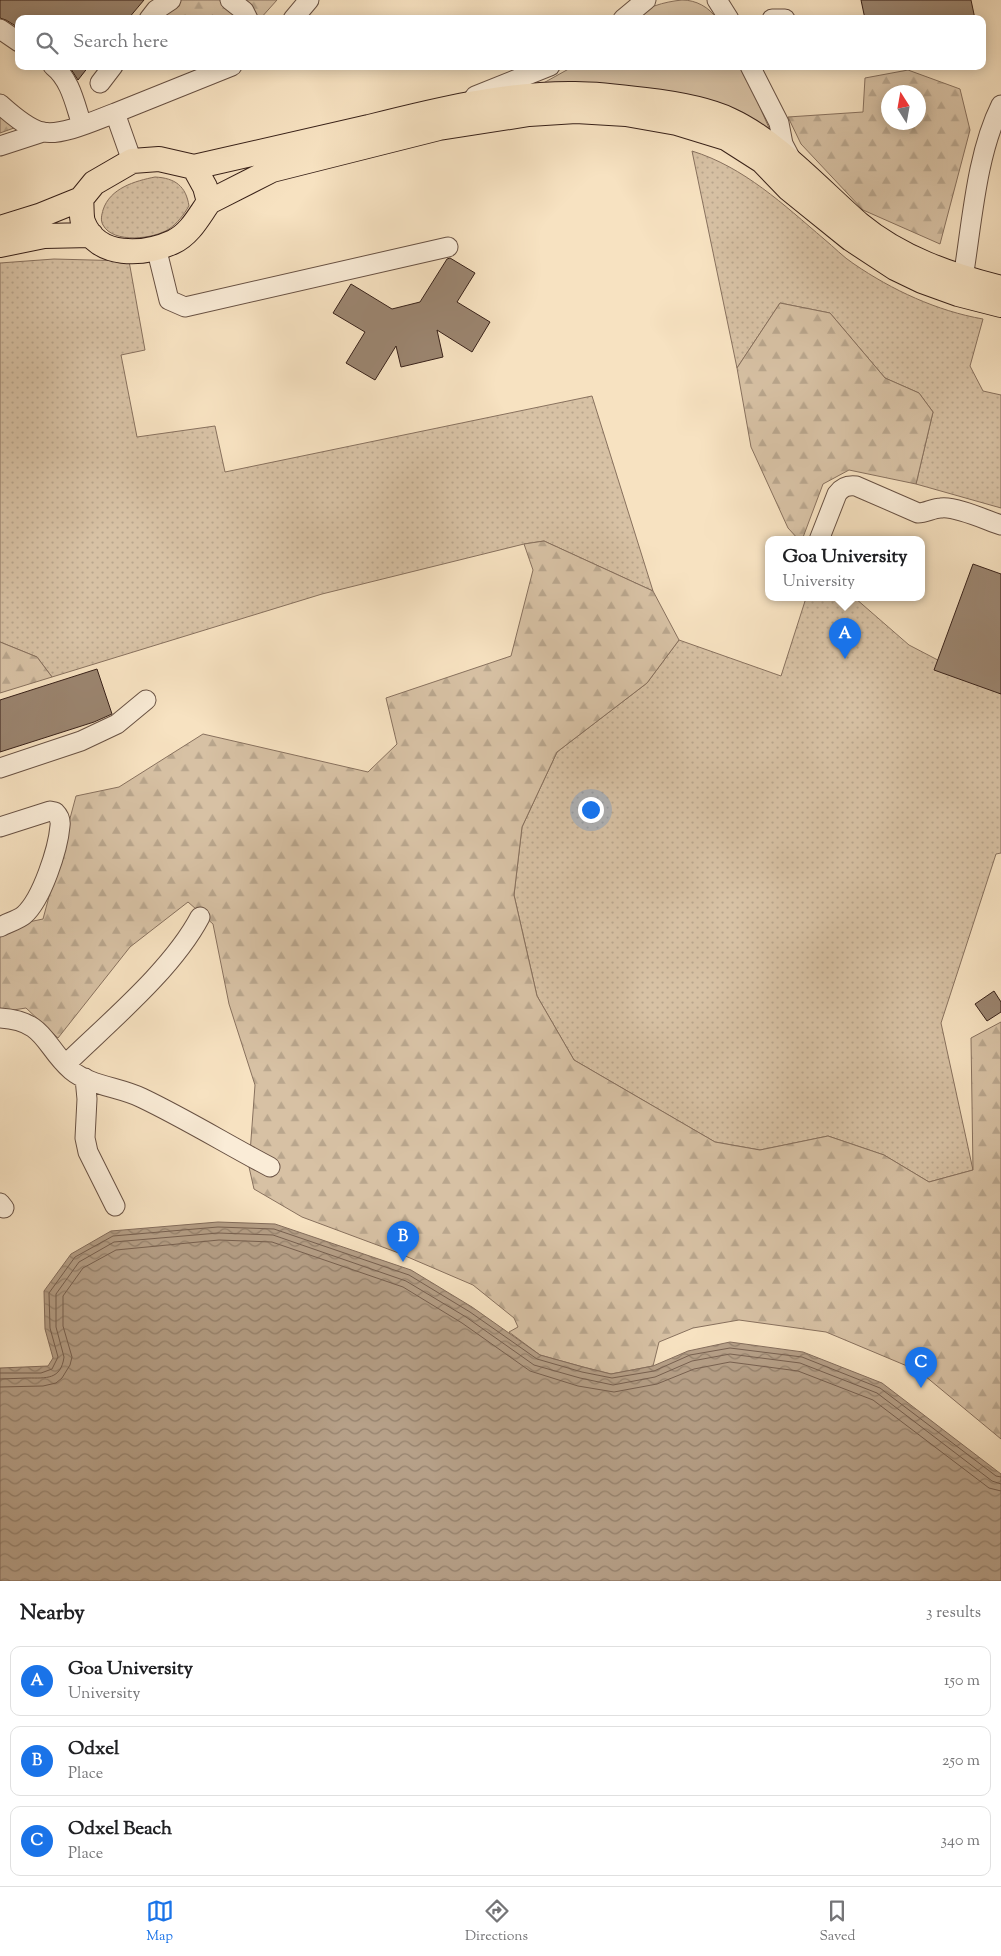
<!DOCTYPE html>
<style>
body{margin:0;font-family:"Sorts Mill Goudy",serif;background:#f2f2f2;color:#202124}
.compass{position:absolute;left:881px;top:85px;width:45px;height:45px;border-radius:50%;background:#fff;box-shadow:0 2px 12px #0003;rotate:349deg}
.you{position:absolute;left:590px;top:809px;width:18px;height:18px;margin:-12px;border:4px solid #fff;border-radius:50%;background:#1a73e8;box-shadow:0 0 0 8px #1a73e833}
.badge{display:grid;place-items:center;width:32px;height:32px;border-radius:50%;background:#1a73e8;color:#fff;font-size:16px;font-weight:700}
.pin{position:absolute;translate:-50% -41px;filter:drop-shadow(0 1px 2px #0008)}
.pin::after{content:'';position:absolute;top:26px;width:18px;height:15px;background:inherit;clip-path:polygon(0 0,100% 0,50% 100%)}
.popup{position:absolute;left:765px;top:536px;width:160px;height:65px;box-sizing:border-box;display:grid;place-content:center;border-radius:10px;background:#fff;filter:drop-shadow(0 1px 4px #0005);font-size:16px;white-space:nowrap;color:#757577}
.popup b{font-size:19px;color:#202124}
.popup::after{content:'';position:absolute;left:50%;top:100%;margin-left:-10px;border:10px solid transparent;border-top-color:#fff}
.list{margin:0;padding:0;list-style:none}
h2{display:flex;justify-content:space-between;align-items:center;height:65px;margin:0;padding:0 20px;font-size:21px}
h2 small{font-size:16px;font-weight:400;color:#757577}
.list li{display:grid;grid-template-columns:32px 1fr auto;gap:15px;align-items:center;box-sizing:border-box;height:70px;margin:0 10px 10px;padding:0 10px;border:1px solid #e0e0e0;border-radius:10px}
.list b{display:block;font-size:19px;white-space:nowrap}
.list p{margin:0;font-size:16px;white-space:nowrap;color:#757577}
.list em{font-size:16px;font-style:normal;color:#757577}
.icon{flex:none;width:28px;height:28px;fill:none;stroke:currentColor;stroke-width:2;stroke-linecap:round;stroke-linejoin:round}
.map{position:relative;flex:none;width:1001px;height:1581px;overflow:hidden}
.search{position:absolute;background:#fff;box-shadow:0 2px 12px #0003;left:15px;right:15px;top:15px;height:55px;display:flex;align-items:center;gap:12px;box-sizing:border-box;padding:0 18px;border-radius:10px;color:#757577;font-size:19px}
.sheet{height:305px;background:#fff}
nav{display:flex;justify-content:space-around;align-items:center;box-sizing:border-box;height:70px;border-top:1px solid #e0e0e0;background:#fff;font-size:14px;color:#757577}
nav a{display:grid;justify-items:center;gap:2px}
nav .on{color:#1a73e8}
.map>svg:first-child{display:block}
</style>
<div class="map">
<svg width="1001" height="1581" viewBox="0 0 1001 1581">
<defs>
<pattern id="grass-dots" width="8" height="8" patternUnits="userSpaceOnUse" patternTransform="scale(1.25)"><rect width="8" height="8" fill="#d7c1a4"/><path d="M2 2h.1M6 6h.1" fill="none" stroke="#b9a68d" stroke-width="1.8" stroke-linecap="round"/></pattern>
<pattern id="forest-firs" width="22" height="20" patternUnits="userSpaceOnUse" patternTransform="scale(1.25)"><rect width="22" height="20" fill="#d7c1a4"/><path d="M5 1l3.5 6h-7zM16 11l3.5 6h-7z" fill="#b9a68d"/></pattern>
<pattern id="water-waves" width="16" height="10" patternUnits="userSpaceOnUse" patternTransform="scale(1.25)"><rect width="16" height="10" fill="#b6a088"/><path d="M0 5q4-4 8 0t8 0" fill="none" stroke="#95826e"/></pattern>
</defs>
<rect width="100%" height="100%" fill="#f7e2c1"/>
<filter id="stains"><feTurbulence type="fractalNoise" baseFrequency=".004" numOctaves="4"/><feColorMatrix values="0 0 0 0 .2 0 0 0 0 .09 0 0 0 0 .02 0 0 0 .5 -.17"/></filter>
<radialGradient id="worn" r=".72"><stop offset=".6" stop-color="#630" stop-opacity="0"/><stop offset="1" stop-color="#630" stop-opacity=".3"/></radialGradient>
<path fill="url(#grass-dots)" stroke="#88715e" d="M692,151C744,167 784,205 824,239C834,247 843,257 854,264C892,290 937,311 983,319L970,366L983,391L1001,395V508L916,484L933,412L919,393L885,378L830,313L780,303L737,368Z
M155,177C175,178 186,186 189,206C184,214 178,223 169,229C154,239 113,244 103,225C100,220 102,214 103,210C110,188 135,181 155,177Z
M54,259L129,261L145,350L121,355L137,437L215,426L225,472L592,396L653,591L544,541L524,544L322,594L52,677L37,657L0,642V263Z
M806,598H855L909,645L1001,693V853L996,854L941,1023L973,1170L929,1182L884,1155L828,1136L760,1150L715,1142L574,1060L537,996L514,895L522,827L557,752L647,683L679,640L781,676Z"/>
<path fill="url(#forest-firs)" stroke="#88715e" fill-rule="evenodd" d="M168,0H277L260,19H165Z
M908,70L960,89L970,130L940,244L863,210L801,144L788,117L863,112L865,78ZM888,92H918V122H888Z
M0,116L14,128L0,133Z
M780,303L830,313L885,378L919,393L933,412L916,484L849,470L823,484L802,540H799L788,528L751,447L737,368Z
M544,541L653,591L679,640L647,683L557,752L522,827L514,895L537,996L574,1060L715,1142L760,1150L828,1136L884,1155L929,1182L973,1170L971,1038L1001,1022V1439L919,1371L826,1332L739,1320L693,1328L659,1342L653,1366L611,1374L583,1367L540,1355L509,1332L518,1327L514,1318L473,1285L396,1252L302,1217L254,1189L249,1167L255,1085L229,1004L213,924L188,902L130,947L58,1038L26,1008L0,1012V928L43,919L76,796L119,787L203,734L368,772L397,744L386,698L511,656L533,570L524,544Z
M0,642L37,657L52,677L0,693Z"/>
<path fill="#d7c1a4" stroke="#88715e" d="M682,0C696,0 709,7 717,19H631C646,7 663,2 682,0Z
M574,66H742L776,144L538,86Z"/>
<path fill="url(#water-waves)" stroke="#846d5c" d="M218,1222L275,1224L411,1270L472,1307L540,1355L583,1367L611,1374L653,1366L688,1351L730,1342L803,1352L882,1383L1001,1474V1581H0V1368L48,1366L53,1358L45,1329L44,1291L71,1254L111,1231Z"/>
<g fill="none" stroke-linecap="round" stroke-linejoin="round">
<path stroke="#776050" stroke-width="1" d="M0,1373H41L52,1369L58,1357L50,1328L49,1293L75,1257L113,1236L218,1227L274,1229L409,1275L470,1312L537,1359L582,1372L612,1378L654,1371L690,1355L730,1348L802,1357L880,1388L996,1476L1001,1477
M0,1379C9,1379 19,1378 28,1378C46,1378 61,1380 64,1357L56,1327V1294L79,1262L114,1242L218,1233L273,1235L406,1281L466,1317L534,1365L580,1378L613,1385L655,1377L692,1361L730,1354L800,1363L877,1393L992,1481L1001,1484
M0,1387L43,1386L56,1383L62,1378L70,1365L72,1357L63,1326V1296L83,1268L116,1250L219,1240L272,1242L403,1287L462,1323L530,1371L578,1386L614,1392L657,1384L694,1369L730,1362L798,1371L873,1400L989,1488L1001,1491"/>
</g>
<path fill="#9b8570" stroke="#382119" d="M0,0H144L128,19H19V28L6,20L0,18Z
M861,0H971L975,19H865Z
M69,66H89L78,80Z
M450,258L475,273L457,302L490,322L472,352L437,330L443,357L401,367L396,346L375,380L346,363L365,332L333,313L351,284L392,309L420,302L447,259Z
M973,564L1001,574V694L934,670Z
M97,669L112,714L94,722L0,752V700Z
M994,991L1001,1002V1012L987,1021L975,1004Z"/>
<g fill="none" stroke-linecap="round" stroke-linejoin="round">
<defs>
<path id="minor" d="M230,0L244,11L248,19
M717,0L729,19
M149,19L156,10L171,0
M293,19L309,0
M623,19L646,0
M772,19H785
M0,29L19,42
M53,66C71,80 75,105 82,125
M750,66L779,123L783,144L793,163
M100,83L113,66
M475,96L550,66
M0,104C10,113 30,130 43,132C62,136 96,120 115,113
M0,146L43,132
M132,161L115,113L232,66
M156,247L169,300L185,307L448,247
M963,278C972,224 976,155 1001,105
M819,540L837,494C842,487 847,485 856,486L918,513C926,513 933,508 941,508C955,506 986,520 1001,525
M0,768L81,741L117,724L146,700
M0,827L50,811L55,812C59,816 61,820 60,826C58,849 42,899 24,915C18,920 7,923 0,927
M0,1018C46,1021 43,1045 71,1070C90,1086 120,1087 142,1098C186,1119 228,1145 270,1167
M66,1064C109,1022 172,970 200,917
M85,1078L87,1099L85,1138L88,1152L115,1206
M0,1203L4,1208"/>
<path id="major" d="M159,159L194,167L205,187L209,202C199,216 190,234 173,242C144,255 97,259 83,222C81,216 82,206 81,199L94,183L132,161Z
M194,167C252,154 310,141 369,127C436,110 506,93 575,94C599,94 622,97 645,100C671,103 707,109 730,120C776,141 820,190 859,224C900,258 950,275 1001,288
M209,202L272,170L439,128L529,114L576,111L626,114L677,123L726,138L762,161L789,189L810,206L851,239L895,268L922,281L958,294L1001,305
M0,228L39,216L81,199
M0,245L44,236L91,235"/>
</defs>
<use href="#minor" stroke="#685143" stroke-width="21"/>
<use href="#major" stroke="#382119" stroke-width="26"/>
<use href="#minor" stroke="#faecd7" stroke-width="19"/>
<use href="#major" stroke="#f7e2c1" stroke-width="24"/>
</g>
<rect width="100%" height="100%" filter="url(#stains)"/>
<rect width="100%" height="100%" fill="url(#worn)"/>
</svg>
<svg class="compass" viewBox="-18 -18 36 36"><path d="M0-13l5 13h-10z" fill="#e53935"/><path d="M0 13l5-13h-10z" fill="#757577"/></svg>
<div class="you"></div>
<div class="pin badge" style="left:845px;top:659px">A</div>
<div class="popup"><b>Goa University</b>University</div>
<div class="pin badge" style="left:403px;top:1262px">B</div>
<div class="pin badge" style="left:921px;top:1388px">C</div>
<div class="search"><svg class="icon" aria-label="search" viewBox="0 0 24 24"><circle cx="10" cy="10" r="6"/><path d="M15 15l6 6"/></svg>Search here</div>
</div>
<section class="sheet">
<h2>Nearby<small>3 results</small></h2>
<ul class="list">
<li><span class="badge">A</span><div><b>Goa University</b><p>University</p></div><em>150 m</em></li>
<li><span class="badge">B</span><div><b>Odxel</b><p>Place</p></div><em>250 m</em></li>
<li><span class="badge">C</span><div><b>Odxel Beach</b><p>Place</p></div><em>340 m</em></li>
</ul>
</section>
<nav>
<a class="on"><svg class="icon" aria-label="map" viewBox="0 0 24 24"><path d="M3 6l6-2 6 2 6-2v14l-6 2-6-2-6 2zM9 4v14M15 6v14"/></svg>Map</a>
<a><svg class="icon" aria-label="directions" viewBox="0 0 24 24"><path d="M12 3l9 9-9 9-9-9zM9 14v-3h6M13 9l2 2-2 2"/></svg>Directions</a>
<a><svg class="icon" aria-label="saved" viewBox="0 0 24 24"><path d="M7 4h10v16l-5-4-5 4z"/></svg>Saved</a>
</nav>
